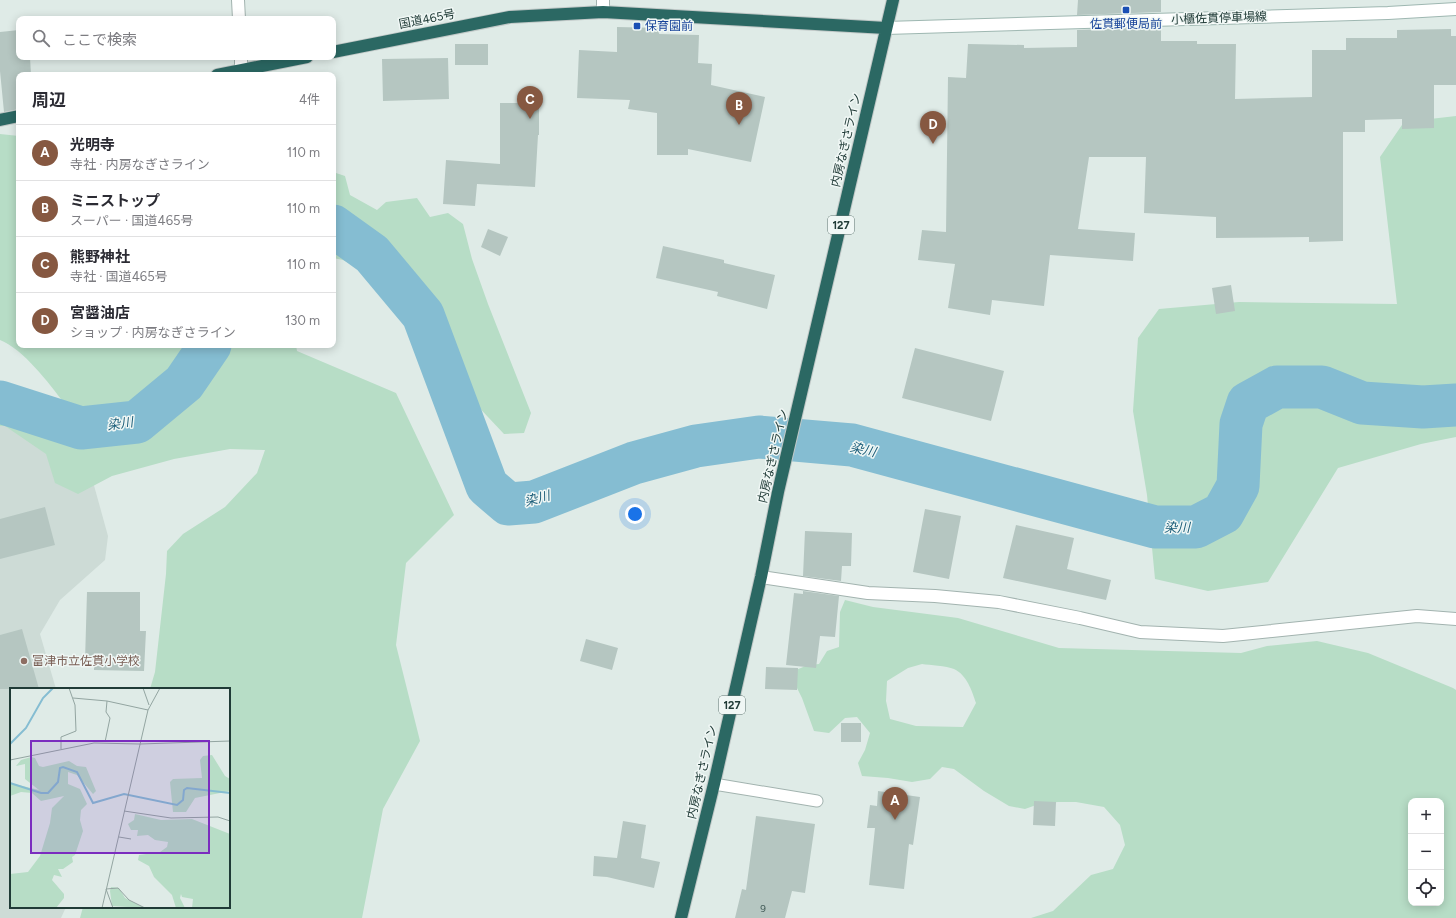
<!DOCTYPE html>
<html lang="ja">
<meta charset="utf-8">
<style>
body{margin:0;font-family:Figtree,"Noto Sans JP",sans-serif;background:#f2f2f3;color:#2b2b33}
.controls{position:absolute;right:12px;bottom:12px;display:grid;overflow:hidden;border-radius:8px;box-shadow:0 2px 10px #0003}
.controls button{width:36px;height:36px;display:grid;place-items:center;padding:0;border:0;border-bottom:1px solid #e1e1e2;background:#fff;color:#2b2b33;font:20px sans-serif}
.you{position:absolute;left:635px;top:514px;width:14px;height:14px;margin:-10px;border:3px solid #fff;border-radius:50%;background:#1a73e8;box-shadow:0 0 0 6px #1a73e833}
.badge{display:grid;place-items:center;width:26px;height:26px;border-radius:50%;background:#865841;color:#fff;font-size:13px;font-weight:700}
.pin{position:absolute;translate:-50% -33px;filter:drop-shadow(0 1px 2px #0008)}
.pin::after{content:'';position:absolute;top:21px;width:14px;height:12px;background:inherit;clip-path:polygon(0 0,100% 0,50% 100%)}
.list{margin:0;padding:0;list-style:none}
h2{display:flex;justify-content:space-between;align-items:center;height:52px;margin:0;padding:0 16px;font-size:17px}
h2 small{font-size:13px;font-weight:400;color:#7c7c81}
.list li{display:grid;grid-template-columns:26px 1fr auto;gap:12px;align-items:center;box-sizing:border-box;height:56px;padding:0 16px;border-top:1px solid #e1e1e2}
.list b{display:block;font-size:15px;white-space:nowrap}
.list p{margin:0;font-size:13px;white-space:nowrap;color:#7c7c81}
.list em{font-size:13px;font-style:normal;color:#7c7c81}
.icon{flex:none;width:22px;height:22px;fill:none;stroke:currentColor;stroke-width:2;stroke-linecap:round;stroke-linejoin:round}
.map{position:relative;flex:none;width:1456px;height:918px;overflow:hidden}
.search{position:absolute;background:#fff;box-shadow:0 2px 10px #0003;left:16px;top:16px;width:320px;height:44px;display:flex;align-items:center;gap:10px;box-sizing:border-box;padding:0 14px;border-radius:8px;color:#7c7c81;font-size:15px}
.panel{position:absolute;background:#fff;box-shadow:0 2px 10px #0003;left:16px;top:72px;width:320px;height:276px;border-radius:8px}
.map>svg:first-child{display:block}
</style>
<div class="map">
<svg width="1456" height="918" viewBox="0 0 1456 918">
<rect width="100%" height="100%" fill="#dfebe7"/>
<path fill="#cddbd6" d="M0,419L90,471L108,536L105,560L60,600L40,634L56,689H11V907H66L61,918H0Z"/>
<path fill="#b7ddc6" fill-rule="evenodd" d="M1456,116V437L1421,444L1338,468L1268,582L1208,591L1155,579L1147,495L1133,411L1138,338L1159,309L1239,302L1397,304L1380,157L1404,122Z
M0,134L19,136V345H296L297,351L396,393L454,515L406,563L396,645L420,741L383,809L362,918H80L83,907H229V689H150L155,672L166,574L167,551L183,534L225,507L257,473L265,450L230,449L174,459L112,476L78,494L55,483L46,454L5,426H0V382L64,403C49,383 23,349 0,340Z
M333,172L345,176L350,195L377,210L386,202L417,198L430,217L448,213L463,224L472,259L488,304L531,413L524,433L504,434L472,400L440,359L413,320L377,277L343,260L333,258Z
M845,600L873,607L958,618L1059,648L1241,653L1267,646L1317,641L1368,653L1453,688L1456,690V918H1031L1053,911L1091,875L1113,869L1125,845L1120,825L1104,807L1076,802H1058L1039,804L1025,809L1009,806L984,791L954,769L942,767L930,779L912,782L888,778L862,776L858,763L865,750L870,733L857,717L845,718L829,733L814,731L802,698L792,678L796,670L808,665L819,664L827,651L839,647L840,612ZM922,664C930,665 946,666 954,669C967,675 972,691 976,703L963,727L916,726L890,719L886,701L887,681L908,668ZM1411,801H1441V903H1411Z"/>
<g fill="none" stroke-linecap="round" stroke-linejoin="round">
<path stroke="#85bdd2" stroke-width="43" d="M333,226L372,254L423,315L487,486L508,504L534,502L634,463L696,446L759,437L852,445L1155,527H1196L1223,513L1238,486L1241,424L1248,403L1277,387H1322L1362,403L1423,407L1456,405
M0,402L81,428L137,422L184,383L210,345"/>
</g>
<path fill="#b5c6c1" d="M1078,0H1161V12L1077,15Z
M617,27L660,28L659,34L699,35L698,63L712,64L711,85L765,97L751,162L688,149V155H657V113L628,109L630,100L577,98L579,50L617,52Z
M1161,27V41H1197V44H1236L1235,99L1312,97V50H1346V38H1397V30L1451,29V36H1456V85H1434V128L1402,129V119L1365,120V132H1343V241L1309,242V237L1216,238V217L1144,213L1146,157H1089L1078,229L1135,233L1133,261L1050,255L1044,306L992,300L990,315L948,308L955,264L918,260L922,230L946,232L948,77L966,78L968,44L1024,45V48L1077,47V30Z
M19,30V57H30L31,75H19V109L4,112L0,71V32Z
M455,44H488V65H455Z
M448,58L449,99L383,101L382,59Z
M500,103H539V135H538L535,187L477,184L475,206L443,204L446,160L500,164Z
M488,229L508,237L500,256L481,247Z
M663,246L724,260V263L775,275L767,309L717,296L718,292L656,278Z
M1231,285L1235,311L1216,314L1212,288Z
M915,348L1004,371L991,421L902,398Z
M45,507L55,545L0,559V519Z
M925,509L961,516L949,579L913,572Z
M1016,525L1074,538L1067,569L1111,580L1106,600L1003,578Z
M805,531L852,533L851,566H842L841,581L803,576Z
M803,591L839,596L835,637L820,636L816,668L786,665L794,593L803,594Z
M87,592H140V631H146L144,671L94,670V661H85Z
M22,629L39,689H0V635Z
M586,639L618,648L612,670L580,661Z
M766,667L798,668L797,690L765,689Z
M841,723H861V742H841Z
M878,791L920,797L913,845L909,844L904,889L869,885L875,828H867L870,805L877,806Z
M1034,801L1056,802L1055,826L1033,825Z
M756,816L815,824L805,893L792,891L785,918H735L742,889L746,890Z
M623,821L646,825L641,858L660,862L654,888L607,877L593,876L594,856L617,858Z"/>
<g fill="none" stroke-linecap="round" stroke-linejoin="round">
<defs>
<path id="lane" d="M714,784L817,801"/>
<path id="street" d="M238,0L239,19
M603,12V0
M241,57V70
M761,577L868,593L935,596L999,602L1080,618L1140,632L1223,636L1417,616L1456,619"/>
<path id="secondary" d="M886,28L1388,13L1456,9"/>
<path id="highway" d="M333,52L510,17L603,12L886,28
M217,75L307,57
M0,120L19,116
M681,918L714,784L761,577L778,492L893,0"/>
</defs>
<use href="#lane" stroke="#a2b3af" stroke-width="13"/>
<use href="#street" stroke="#a2b3af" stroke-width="14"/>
<use href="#secondary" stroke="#9eb7b1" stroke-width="14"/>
<use href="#highway" stroke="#c1c8c7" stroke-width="14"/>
<use href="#lane" stroke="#fff" stroke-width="11"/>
<use href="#street" stroke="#fff" stroke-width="12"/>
<use href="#secondary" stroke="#fff" stroke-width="12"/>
<use href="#highway" stroke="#2b6863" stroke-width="12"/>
</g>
<g fill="#1a4fb4" stroke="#f0f7f5" stroke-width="1.5">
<rect x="1122" y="6" width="8" height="8" rx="2"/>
<rect x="633" y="22" width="8" height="8" rx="2"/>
</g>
<circle fill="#8d6e63" stroke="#f0f7f5" stroke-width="1.5" cx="24" cy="661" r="4"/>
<g text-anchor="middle" stroke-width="3" stroke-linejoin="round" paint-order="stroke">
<g font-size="10" fill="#455e5a">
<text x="763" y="912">9</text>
</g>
<g fill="#f0f7f5" stroke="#5e7370" stroke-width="1">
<rect x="828" y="216" width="26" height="18" rx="3"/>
<rect x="719" y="696" width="26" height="18" rx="3"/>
</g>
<g font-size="11" font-weight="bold" fill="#203b37">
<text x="841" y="229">127</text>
<text x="732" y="709">127</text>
</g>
<g font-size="12" fill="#203b37" stroke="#f0f7f5">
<text transform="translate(1219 18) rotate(-2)" y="4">小櫃佐貫停車場線</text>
<text transform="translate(427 19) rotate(-11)" y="4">国道465号</text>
<text transform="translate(846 140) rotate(-77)" y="4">内房なぎさライン</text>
<text transform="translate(773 456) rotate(-77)" y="4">内房なぎさライン</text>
<text transform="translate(702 772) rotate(-77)" y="4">内房なぎさライン</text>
</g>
<g font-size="12" fill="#164399" stroke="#f0f7f5">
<text x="1126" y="28">佐貫郵便局前</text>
<text x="645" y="30" text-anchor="start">保育園前</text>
</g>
<g font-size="12" fill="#785e54" stroke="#f0f7f5" text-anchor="start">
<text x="32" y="665">富津市立佐貫小学校</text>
</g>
<g font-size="13" font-style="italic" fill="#195c78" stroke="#f0f7f5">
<text transform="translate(120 423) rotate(-8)" y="5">染川</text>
<text transform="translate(863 449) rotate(13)" y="5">染川</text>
<text transform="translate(537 498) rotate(-15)" y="5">染川</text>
<text x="1177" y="532">染川</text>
</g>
</g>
<g transform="translate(10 688)">
<rect width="220" height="220" fill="#dfebe7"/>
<path d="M202,67L215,88L220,91V103L185,110L176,124H163L160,94L163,91L192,90L190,72L193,68ZM21,69L25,70L29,78L33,79L59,73L67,78L76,79L86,103L83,106L67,87L58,84V96L70,101L77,116L71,122L70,132L73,143L65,167L62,169L63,174L53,181H48L52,189L44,187L42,192L54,206V210L46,220H0V186L18,184L30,168L40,135L42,120L54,108L31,113L22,105L11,104L0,108V95L29,102L15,91V76L6,78L11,72ZM125,126L151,132L182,131L220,146V220H182L183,211L172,209L171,206L170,210L175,220H166L162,207L144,189L139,178L128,172L129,167L150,164L157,159L158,154L145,152L138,147L127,148L128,142H121L118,136L124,132ZM101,199L109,200L115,210L134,220L102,218L100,203Z" fill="#b7ddc6"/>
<path fill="none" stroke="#85bdd2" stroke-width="2" d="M0,56L16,40L33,10L43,0M0,95L31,105H38L48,94L50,80L53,79L67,84L83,115L114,106L167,117L173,112L174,102L177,100L220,105"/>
<path fill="none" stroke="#93a5a1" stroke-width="1" d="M133,0L139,17M63,10L97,13L138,22M95,54L100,30L96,24L97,13M130,56L220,53M51,61V49L66,43L65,17L59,0M0,72L84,55L130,56M114,123L161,130L208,129L220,133M109,149L121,151M92,220L138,22L150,0M103,220L96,201L108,200L119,212L135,220"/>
<path fill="#7b2cbf" fill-opacity="0.15" stroke="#7b2cbf" stroke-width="2" d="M21,53H199V165H21Z"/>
<rect width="220" height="220" fill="none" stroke="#203b37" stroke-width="2"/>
</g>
</svg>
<div class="controls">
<button>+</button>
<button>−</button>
<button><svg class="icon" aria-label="locate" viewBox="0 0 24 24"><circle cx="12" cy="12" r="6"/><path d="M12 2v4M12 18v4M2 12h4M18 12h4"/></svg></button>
</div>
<div class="you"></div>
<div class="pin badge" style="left:895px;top:820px">A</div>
<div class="pin badge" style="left:739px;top:125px">B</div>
<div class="pin badge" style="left:530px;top:119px">C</div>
<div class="pin badge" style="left:933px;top:144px">D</div>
<div class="search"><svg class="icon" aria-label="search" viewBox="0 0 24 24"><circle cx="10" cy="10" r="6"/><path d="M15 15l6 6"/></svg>ここで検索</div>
<section class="panel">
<h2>周辺<small>4件</small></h2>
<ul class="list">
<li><span class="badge">A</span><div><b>光明寺</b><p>寺社 · 内房なぎさライン</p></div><em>110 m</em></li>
<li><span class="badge">B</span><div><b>ミニストップ</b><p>スーパー · 国道465号</p></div><em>110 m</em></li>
<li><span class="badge">C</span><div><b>熊野神社</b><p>寺社 · 国道465号</p></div><em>110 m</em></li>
<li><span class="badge">D</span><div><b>宮醤油店</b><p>ショップ · 内房なぎさライン</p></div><em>130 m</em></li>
</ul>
</section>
</div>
